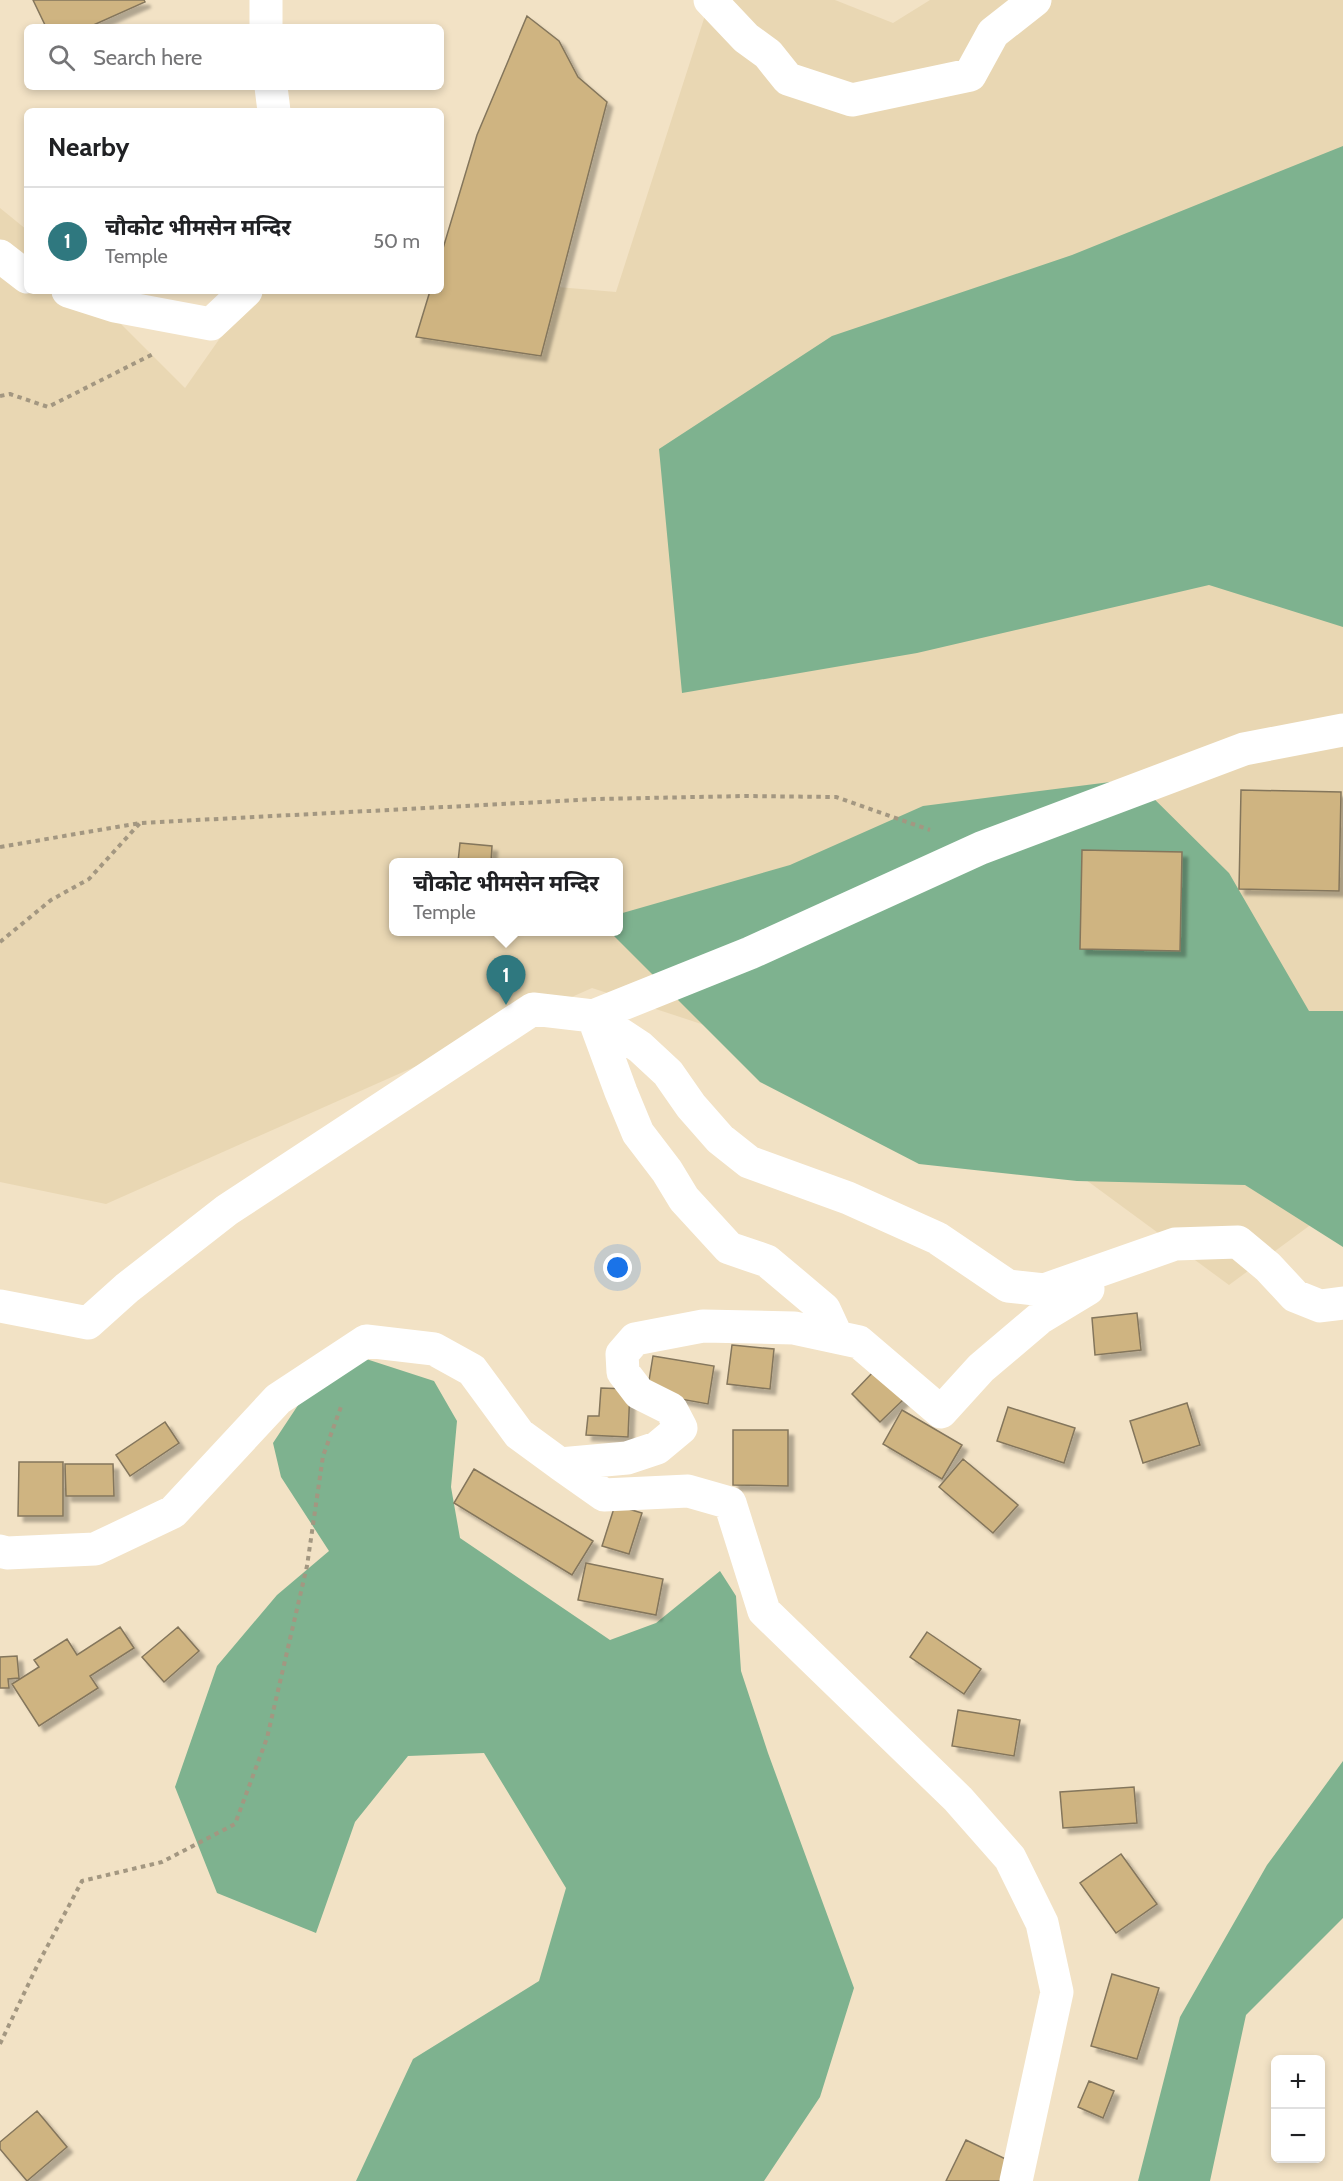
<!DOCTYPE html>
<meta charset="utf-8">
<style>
body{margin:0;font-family:Cabin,"Noto Sans Devanagari",sans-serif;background:#f2f2f2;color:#202124}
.controls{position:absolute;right:18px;bottom:18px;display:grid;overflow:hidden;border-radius:9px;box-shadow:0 3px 9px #0003}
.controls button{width:54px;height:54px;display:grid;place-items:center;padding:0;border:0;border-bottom:2px solid #e0e0e0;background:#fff;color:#202124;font:30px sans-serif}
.you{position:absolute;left:618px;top:1268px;width:21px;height:21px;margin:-15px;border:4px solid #fff;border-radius:50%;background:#1a73e8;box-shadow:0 0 0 9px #1a73e833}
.badge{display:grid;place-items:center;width:39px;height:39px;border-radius:50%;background:#2f787f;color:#fff;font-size:20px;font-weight:700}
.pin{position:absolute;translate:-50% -50px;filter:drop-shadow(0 2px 3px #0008)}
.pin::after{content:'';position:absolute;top:32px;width:21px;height:18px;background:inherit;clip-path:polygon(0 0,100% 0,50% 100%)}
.popup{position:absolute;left:389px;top:858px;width:234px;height:78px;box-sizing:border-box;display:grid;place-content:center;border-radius:9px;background:#fff;filter:drop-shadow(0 2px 4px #0005);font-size:20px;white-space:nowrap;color:#757577}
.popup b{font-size:22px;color:#202124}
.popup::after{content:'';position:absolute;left:50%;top:100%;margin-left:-12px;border:12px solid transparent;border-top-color:#fff}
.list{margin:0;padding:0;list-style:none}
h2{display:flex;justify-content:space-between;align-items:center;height:78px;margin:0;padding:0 24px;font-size:26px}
h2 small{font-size:20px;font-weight:400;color:#757577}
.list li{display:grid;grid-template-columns:39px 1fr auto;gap:18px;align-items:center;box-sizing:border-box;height:108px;padding:0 24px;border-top:2px solid #e0e0e0}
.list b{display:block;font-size:22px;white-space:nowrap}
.list p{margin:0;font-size:20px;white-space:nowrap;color:#757577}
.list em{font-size:20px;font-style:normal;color:#757577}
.icon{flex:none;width:33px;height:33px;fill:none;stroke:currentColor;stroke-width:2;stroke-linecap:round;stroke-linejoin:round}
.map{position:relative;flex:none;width:1343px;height:2181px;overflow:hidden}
.search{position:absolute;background:#fff;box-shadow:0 3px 9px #0003;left:24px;top:24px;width:420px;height:66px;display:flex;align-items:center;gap:15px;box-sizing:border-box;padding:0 21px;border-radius:9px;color:#757577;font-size:22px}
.panel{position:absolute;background:#fff;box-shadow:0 3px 9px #0003;left:24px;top:108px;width:420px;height:186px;border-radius:9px}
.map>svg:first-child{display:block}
</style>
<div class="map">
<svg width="1343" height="2181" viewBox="0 0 1343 2181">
<defs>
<filter id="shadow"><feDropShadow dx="5.5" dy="5.5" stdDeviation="1.5" flood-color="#0004"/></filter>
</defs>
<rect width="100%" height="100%" fill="#f2e2c5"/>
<path fill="#e9d7b3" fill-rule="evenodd" d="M710,0H835L893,23L930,0H1343V1201L1229,1285L1014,1127L592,988L106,1204L0,1182V208L27,230V291H88L185,388L253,291H441V277L616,292ZM394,862H618V932H394Z"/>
<path fill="#7eb28f" d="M1343,146V627L1209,585L917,653L682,693L659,449L832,336L1072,255Z
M1134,779L1229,873L1309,1011H1343V1247L1245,1185L1077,1181L919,1164L760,1082L610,932H618L619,914L790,865L923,806Z
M360,1357L434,1381L457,1421L451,1487L460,1538L610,1640L656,1623L720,1571L736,1596L741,1671L768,1753L854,1988L820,2097L764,2181H356L413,2059L539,1981L566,1888L484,1753L408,1756L355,1822L316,1933L217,1893L175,1787L217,1666L277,1595L329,1551L281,1477L273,1443L316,1378Z
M1343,1761V1918L1246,2015L1210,2181H1138L1180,2017L1267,1865Z"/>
<path fill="#cfb481" stroke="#84765c" stroke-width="1.5" filter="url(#shadow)" d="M33,0H144L145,2L89,27H46Z
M527,16L559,41L578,77L607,102L541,356L416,337L430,291H441V255L477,135Z
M1241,790L1341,792L1339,891L1239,889Z
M460,843L492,846L491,862H458Z
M1082,850L1182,852L1180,951L1080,949Z
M1137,1313L1141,1350L1095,1355L1092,1318Z
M732,1345L774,1349L770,1389L727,1384Z
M653,1356L714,1366L708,1404L647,1393Z
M875,1370L904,1399L880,1422L852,1394Z
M601,1388L630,1389L628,1437L586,1435L588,1416H599Z
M1187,1403L1200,1445L1143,1463L1130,1421Z
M1008,1407L1075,1428L1064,1463L997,1441Z
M902,1410L962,1445L942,1479L883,1444Z
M165,1422L179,1443L130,1476L116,1455Z
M733,1430H788V1486L733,1485Z
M963,1459L1018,1505L993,1533L939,1487Z
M19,1462H63V1516H18Z
M65,1464H113L114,1496H66Z
M474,1469L593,1541L572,1575L454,1503Z
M615,1505L642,1513L629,1554L602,1546Z
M586,1563L663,1579L656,1615L578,1600Z
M120,1627L134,1648L90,1676L98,1688L39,1726L12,1684L39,1667L34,1660L67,1639L77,1655Z
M178,1627L199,1651L164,1682L142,1657Z
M927,1632L981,1669L964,1694L910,1657Z
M17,1656L19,1678L8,1679L9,1688H0V1657Z
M958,1710L1020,1720L1014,1756L952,1746Z
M1134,1787L1137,1823L1063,1828L1060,1792Z
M1121,1854L1157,1904L1116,1933L1080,1883Z
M1112,1974L1159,1988L1137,2059L1091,2046Z
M1089,2081L1114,2091L1103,2118L1078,2107Z
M37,2111L67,2147L27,2181L0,2149V2142Z
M966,2140L1012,2162L1003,2181H946Z"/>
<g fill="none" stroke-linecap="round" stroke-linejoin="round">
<path stroke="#a39781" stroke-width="4" stroke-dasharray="4.5 4.5" stroke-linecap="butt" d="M0,396L10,394L48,407L155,353
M0,847L140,823L598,799L745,796L836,797L930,830
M0,942L51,900L89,879L140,823
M0,2044L38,1964L82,1881L162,1862L235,1824L267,1738L307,1566L323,1456L342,1404"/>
<path stroke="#fff" stroke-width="33" d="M710,0L746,38L768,54L788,79L852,100L970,75L993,33L1035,0
M266,27V0
M271,87L274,111
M0,256L27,277
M68,291L115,306L211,324L246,291
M0,1306L88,1323L127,1288L227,1210L533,1009L593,1016L640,1047L668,1073L691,1106L720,1139L749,1162L848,1198L937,1238L1008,1286L1044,1290L1175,1244L1238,1242L1268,1267L1295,1296L1320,1306L1343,1303
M837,1337L824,1309L767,1261L729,1248L684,1199L667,1171L638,1133L621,1092L593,1016L750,953L981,848L1244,749L1343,730
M560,1464L604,1495L688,1491L730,1503L764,1611L958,1799L1010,1858L1042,1923L1057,1992L1016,2181
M0,1551L7,1553L95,1549L173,1512L278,1399L366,1341L434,1349L472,1370L519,1434L560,1464L627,1458L657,1448L681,1428L671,1409L639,1393L623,1372L622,1354L635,1339L703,1326L794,1328L859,1342L941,1412L981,1368L1040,1318L1088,1289"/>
</g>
</svg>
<div class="controls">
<button>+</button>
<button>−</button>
</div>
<div class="you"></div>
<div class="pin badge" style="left:506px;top:1005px">1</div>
<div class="popup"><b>चौकोट भीमसेन मन्दिर</b>Temple</div>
<div class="search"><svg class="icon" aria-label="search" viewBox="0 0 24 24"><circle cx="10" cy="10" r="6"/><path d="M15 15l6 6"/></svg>Search here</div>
<section class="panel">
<h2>Nearby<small></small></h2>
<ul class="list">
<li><span class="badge">1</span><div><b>चौकोट भीमसेन मन्दिर</b><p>Temple</p></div><em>50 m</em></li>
</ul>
</section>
</div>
